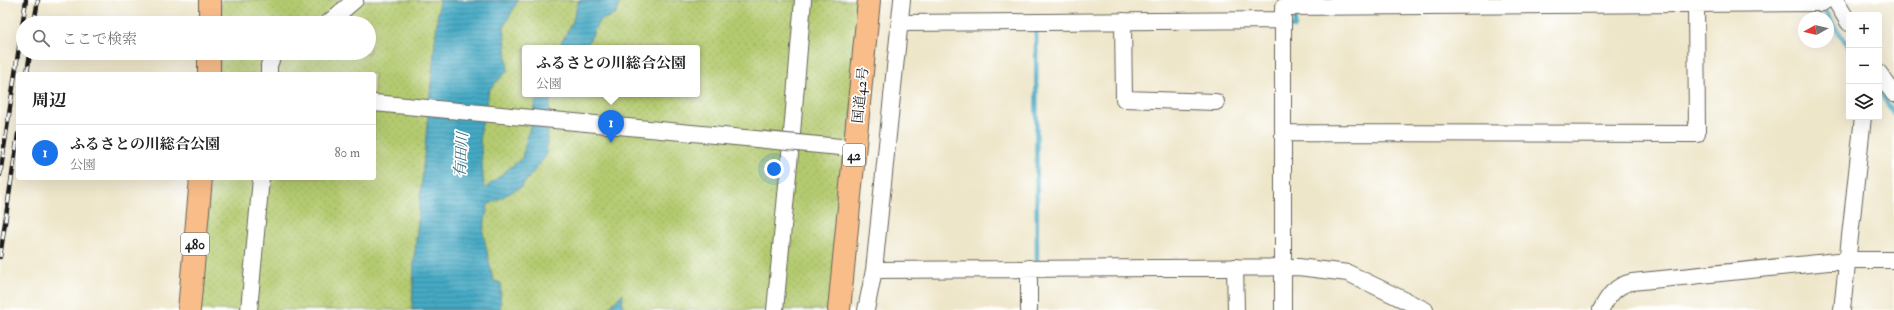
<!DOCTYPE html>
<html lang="ja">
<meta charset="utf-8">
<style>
body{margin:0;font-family:"IM FELL Double Pica","Noto Serif JP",serif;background:#f2f2f2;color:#222}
.controls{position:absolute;right:12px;top:12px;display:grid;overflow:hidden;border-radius:4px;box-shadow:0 4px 16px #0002}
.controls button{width:36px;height:36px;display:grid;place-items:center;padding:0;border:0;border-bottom:1px solid #e0e0e0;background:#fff;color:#222;font:20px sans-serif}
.compass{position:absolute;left:1798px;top:12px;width:36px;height:36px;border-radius:50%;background:#fff;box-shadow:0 4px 16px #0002;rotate:262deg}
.you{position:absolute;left:774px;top:169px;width:14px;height:14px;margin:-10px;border:3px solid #fff;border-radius:50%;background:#1a73e8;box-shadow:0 0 0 6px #1a73e833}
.badge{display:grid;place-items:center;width:26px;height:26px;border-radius:50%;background:#1a73e8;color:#fff;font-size:13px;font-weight:700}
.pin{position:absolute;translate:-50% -33px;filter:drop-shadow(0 1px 2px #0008)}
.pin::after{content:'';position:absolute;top:21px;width:14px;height:12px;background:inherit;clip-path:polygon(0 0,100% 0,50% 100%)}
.popup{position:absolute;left:522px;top:45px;width:178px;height:52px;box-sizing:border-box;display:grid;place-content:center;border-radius:4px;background:#fff;filter:drop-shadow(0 1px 3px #0005);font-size:13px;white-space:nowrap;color:#767676}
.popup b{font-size:15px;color:#222}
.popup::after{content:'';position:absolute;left:50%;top:100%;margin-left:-8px;border:8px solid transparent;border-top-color:#fff}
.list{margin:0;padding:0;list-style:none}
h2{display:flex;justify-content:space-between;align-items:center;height:52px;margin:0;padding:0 16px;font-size:17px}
h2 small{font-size:13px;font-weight:400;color:#767676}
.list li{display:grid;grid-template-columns:26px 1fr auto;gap:12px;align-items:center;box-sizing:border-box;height:56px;padding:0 16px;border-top:1px solid #e0e0e0}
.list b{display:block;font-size:15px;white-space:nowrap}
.list p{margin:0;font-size:13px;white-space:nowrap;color:#767676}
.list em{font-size:13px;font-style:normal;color:#767676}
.icon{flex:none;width:22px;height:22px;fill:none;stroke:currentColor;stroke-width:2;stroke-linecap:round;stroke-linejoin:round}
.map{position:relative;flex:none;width:1894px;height:310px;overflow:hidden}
.search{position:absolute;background:#fff;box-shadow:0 4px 16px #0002;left:16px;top:16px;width:360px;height:44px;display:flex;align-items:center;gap:10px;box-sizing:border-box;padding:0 14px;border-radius:22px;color:#767676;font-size:15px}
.panel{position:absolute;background:#fff;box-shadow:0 4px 16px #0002;left:16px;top:72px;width:360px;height:108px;border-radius:4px}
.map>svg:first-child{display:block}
</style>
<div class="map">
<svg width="1894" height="310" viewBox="0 0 1894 310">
<defs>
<pattern id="grass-dots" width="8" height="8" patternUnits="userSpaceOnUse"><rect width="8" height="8" fill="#b4ca6f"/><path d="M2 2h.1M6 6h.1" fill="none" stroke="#9aad60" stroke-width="1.8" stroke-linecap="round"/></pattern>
<pattern id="water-rules" width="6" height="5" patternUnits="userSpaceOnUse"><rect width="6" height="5" fill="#44a9c4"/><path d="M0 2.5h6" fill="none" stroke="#38899e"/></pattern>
</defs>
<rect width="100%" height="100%" fill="#fff"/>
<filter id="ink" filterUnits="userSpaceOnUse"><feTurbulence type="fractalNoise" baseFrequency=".025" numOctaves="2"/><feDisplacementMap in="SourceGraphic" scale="8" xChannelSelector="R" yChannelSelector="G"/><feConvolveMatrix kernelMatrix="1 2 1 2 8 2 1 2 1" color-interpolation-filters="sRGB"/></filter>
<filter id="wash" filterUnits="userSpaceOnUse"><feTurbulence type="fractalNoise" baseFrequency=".012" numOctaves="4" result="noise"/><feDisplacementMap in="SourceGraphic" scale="16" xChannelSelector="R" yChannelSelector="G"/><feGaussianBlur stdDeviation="0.9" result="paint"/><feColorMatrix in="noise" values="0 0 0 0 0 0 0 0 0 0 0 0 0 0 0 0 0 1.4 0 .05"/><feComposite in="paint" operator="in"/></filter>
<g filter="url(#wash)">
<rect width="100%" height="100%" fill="#eee6c9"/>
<path fill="url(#grass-dots)" stroke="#687346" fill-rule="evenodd" d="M221,0H863L832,310H198L211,178H374V74H219L221,53H369V23H221ZM525,48H697V94H525Z"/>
<path fill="url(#water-rules)" stroke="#306270" d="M439,0H518L504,27L508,70L489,90L480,135L484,189L522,158L538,94H555L550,101L546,156L521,187L488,205L483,232L493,280L501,283L500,310H412L414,261Z
M579,0H620L616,14L599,21L586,48H558L572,23Z
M623,293L622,310H607Z"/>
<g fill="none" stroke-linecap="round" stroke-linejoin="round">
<path stroke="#44a9c4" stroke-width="4.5" d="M1821,6L1849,47
M1036,24L1037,266
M1285,26L1295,27V10
M1879,91L1894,114"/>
</g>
</g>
<g filter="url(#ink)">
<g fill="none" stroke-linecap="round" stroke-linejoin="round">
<defs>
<path id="minor" d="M1835,0L1849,23
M1283,7L1822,3L1826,0
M1123,21L1124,99L1216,102
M328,23L355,0
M901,23L1283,20
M1879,73L1894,94
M269,74V65L274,53
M1283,133L1697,134L1696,0
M1235,267L1236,310
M874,270L1298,267L1348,273L1425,310
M249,310L261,178
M775,310L792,133L803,0
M866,310L874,270L902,0
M1029,310V268
M1283,310V10
M1601,310C1608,296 1616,285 1632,282L1848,260H1894
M1842,310L1863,117"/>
<path id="highway" d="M210,23V0
M209,74V53
M189,310L201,178
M839,310L869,0"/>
</defs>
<use href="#minor" stroke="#666359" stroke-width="18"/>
<use href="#highway" stroke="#666359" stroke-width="24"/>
<use href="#minor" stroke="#fff" stroke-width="16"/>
<use href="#highway" stroke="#f8bd89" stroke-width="22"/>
<defs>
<path id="rail" d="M34,23L38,0
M27,74L30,53
M0,175L26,0
M0,257L18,134"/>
</defs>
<use href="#rail" stroke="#1c1c1c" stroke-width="4.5"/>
<use href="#rail" stroke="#fff" stroke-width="3" stroke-dasharray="9" stroke-linecap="butt"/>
<defs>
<path id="minor-bridge" d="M374,103L840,147"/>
</defs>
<use href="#minor-bridge" stroke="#666359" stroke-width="18" stroke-linecap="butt"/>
<use href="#minor-bridge" stroke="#fff" stroke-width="16"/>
</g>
</g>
<g text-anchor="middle" stroke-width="3.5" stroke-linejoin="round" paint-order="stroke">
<g fill="#fff" stroke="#606060" stroke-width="1">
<rect x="843" y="144" width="22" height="22" rx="3"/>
<rect x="181" y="233" width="28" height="22" rx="3"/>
</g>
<g font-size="13" font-weight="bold" fill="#1c1c1c">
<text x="854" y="160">42</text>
<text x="195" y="249">480</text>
</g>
<g font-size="14" fill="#1c1c1c" stroke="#fff">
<text transform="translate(860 95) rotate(-84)" y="5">国道42号</text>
</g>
<g font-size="15" font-style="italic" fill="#306270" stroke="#fff">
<text transform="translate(461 155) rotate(-86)" y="5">有田川</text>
</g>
</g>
</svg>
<div class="controls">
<button>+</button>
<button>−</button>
<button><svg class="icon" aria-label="layers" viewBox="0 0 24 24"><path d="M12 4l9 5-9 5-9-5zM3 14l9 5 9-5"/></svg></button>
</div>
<svg class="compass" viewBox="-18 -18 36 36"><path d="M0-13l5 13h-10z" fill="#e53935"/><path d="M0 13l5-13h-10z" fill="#767676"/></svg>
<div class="you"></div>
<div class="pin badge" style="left:611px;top:143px">1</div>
<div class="popup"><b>ふるさとの川総合公園</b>公園</div>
<div class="search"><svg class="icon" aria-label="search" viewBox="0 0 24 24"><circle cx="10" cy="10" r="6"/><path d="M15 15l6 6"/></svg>ここで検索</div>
<section class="panel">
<h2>周辺<small></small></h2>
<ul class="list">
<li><span class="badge">1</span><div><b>ふるさとの川総合公園</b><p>公園</p></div><em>80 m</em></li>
</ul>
</section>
</div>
